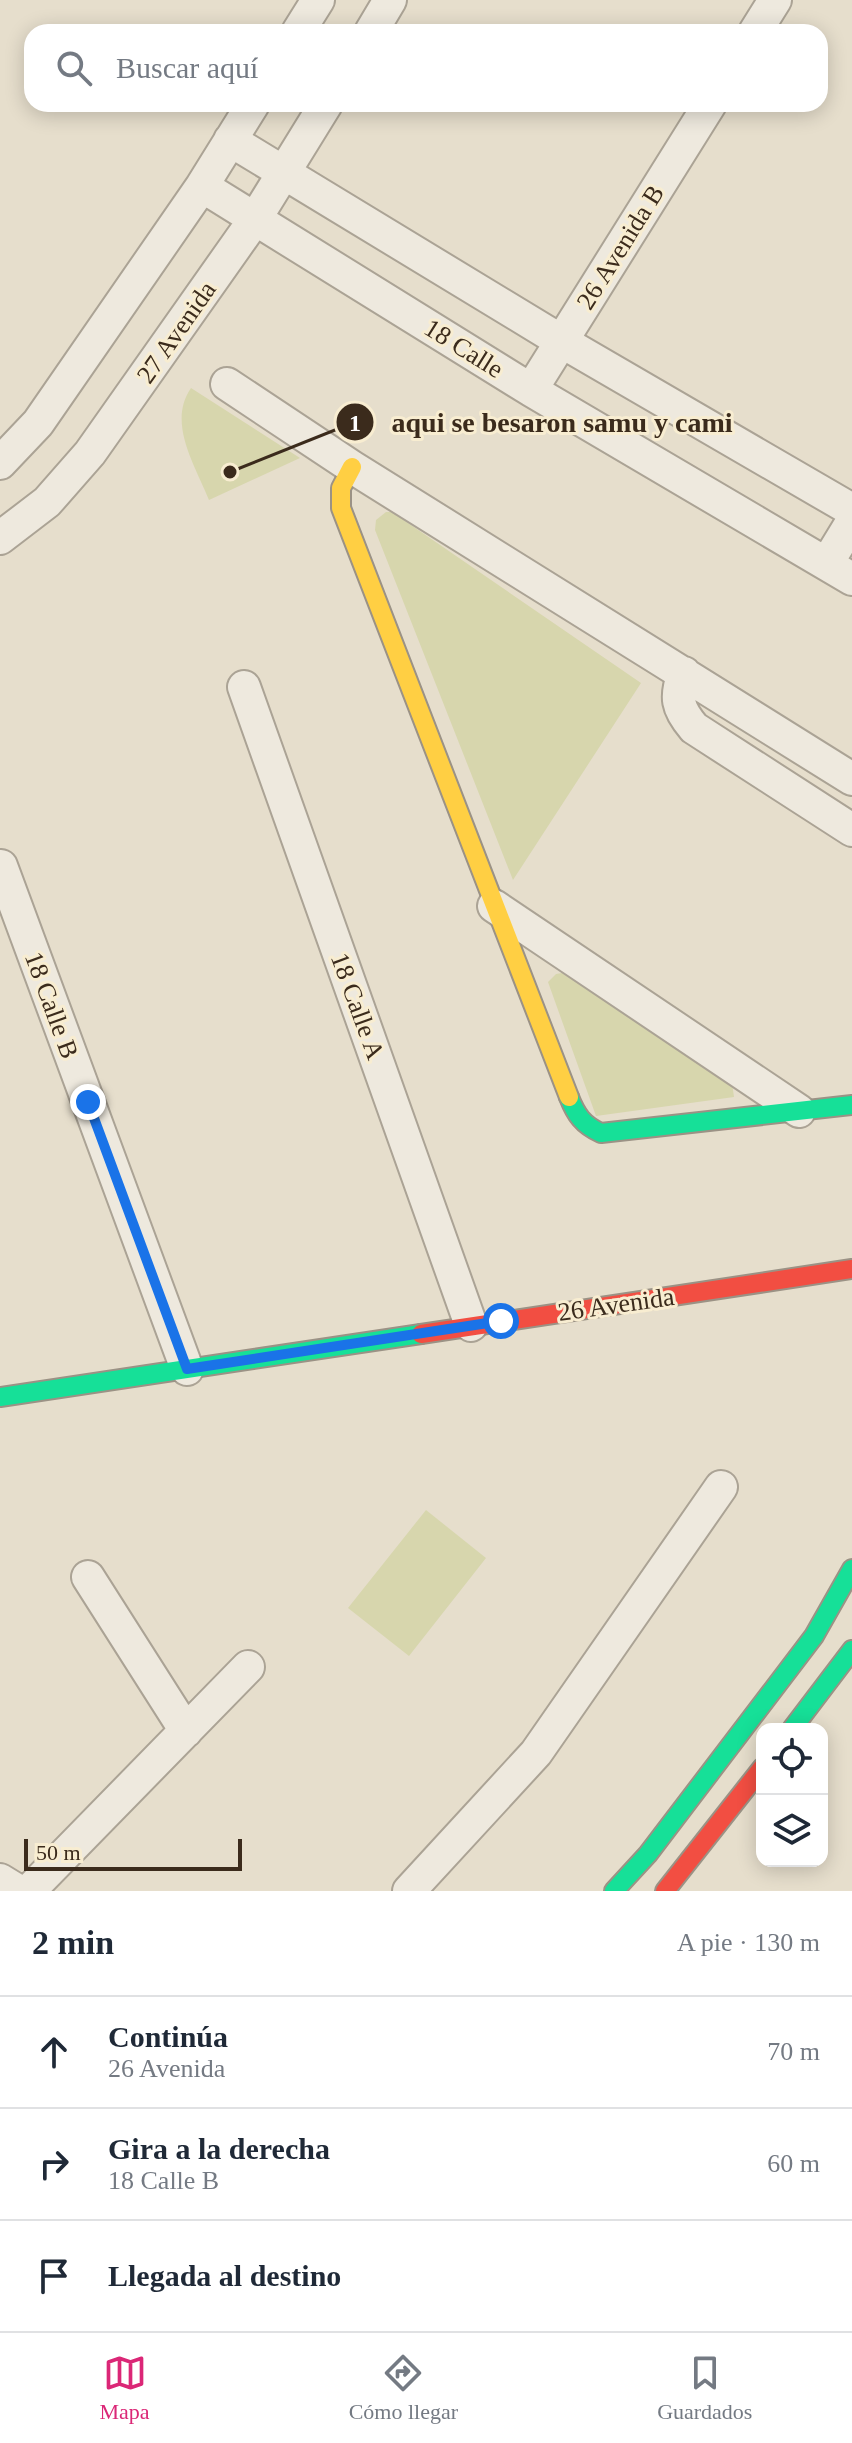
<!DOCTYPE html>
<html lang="es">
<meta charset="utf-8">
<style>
body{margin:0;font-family:"Times New Roman",serif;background:#f2f2f3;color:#1f2937}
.controls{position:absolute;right:24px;bottom:24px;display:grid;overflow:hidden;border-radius:16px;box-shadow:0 4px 20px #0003}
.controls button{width:72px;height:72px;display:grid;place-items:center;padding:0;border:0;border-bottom:2px solid #e0e1e3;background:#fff;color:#1f2937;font:40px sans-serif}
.scale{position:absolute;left:24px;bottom:20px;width:218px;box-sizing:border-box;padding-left:8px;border:4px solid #3b2b1c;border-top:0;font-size:22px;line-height:28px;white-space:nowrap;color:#3b2b1c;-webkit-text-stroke:6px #f8edd1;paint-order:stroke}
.stop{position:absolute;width:24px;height:24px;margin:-18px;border:6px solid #1a73e8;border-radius:50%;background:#fff}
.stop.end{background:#1a73e8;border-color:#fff;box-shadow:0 2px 8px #0008}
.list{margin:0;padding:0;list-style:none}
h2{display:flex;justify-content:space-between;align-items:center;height:104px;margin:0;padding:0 32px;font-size:34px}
h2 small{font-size:26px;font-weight:400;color:#747a83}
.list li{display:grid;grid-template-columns:52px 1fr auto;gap:24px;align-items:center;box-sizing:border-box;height:112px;padding:0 32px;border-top:2px solid #e0e1e3}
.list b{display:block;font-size:30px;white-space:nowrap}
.list p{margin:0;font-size:26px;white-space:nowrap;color:#747a83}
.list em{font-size:26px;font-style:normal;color:#747a83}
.icon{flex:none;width:44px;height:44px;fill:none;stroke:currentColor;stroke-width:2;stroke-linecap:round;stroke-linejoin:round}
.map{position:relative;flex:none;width:852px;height:1891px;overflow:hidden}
.search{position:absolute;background:#fff;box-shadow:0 4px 20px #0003;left:24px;right:24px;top:24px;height:88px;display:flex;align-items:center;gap:20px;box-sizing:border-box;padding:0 28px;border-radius:24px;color:#747a83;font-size:30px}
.sheet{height:440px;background:#fff}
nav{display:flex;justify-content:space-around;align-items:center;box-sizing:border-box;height:112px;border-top:2px solid #e0e1e3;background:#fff;font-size:22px;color:#747a83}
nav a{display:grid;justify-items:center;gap:4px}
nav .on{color:#db2777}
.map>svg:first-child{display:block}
</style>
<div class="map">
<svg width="852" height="1891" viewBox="0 0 852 1891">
<rect width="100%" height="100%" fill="#e6decc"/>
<path fill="#d7d6ad" d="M191,388L300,458L209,500C195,465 167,423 191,388Z
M386,512H392L641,683L513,880L375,530L376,520Z
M562,973L732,1083L734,1097L596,1116L548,982L556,974Z
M426,1510L486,1558L409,1656L348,1608Z"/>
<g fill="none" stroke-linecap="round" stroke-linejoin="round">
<defs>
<path id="street" d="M298,32L318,0
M371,32L390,0
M755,32L775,0
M230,140L561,341L852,510
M202,186L531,390L852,579
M227,384L352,467L852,779
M531,390L710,104
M0,463L38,423L202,186L253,104
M0,538L47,502L90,453L255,219L326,104
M827,563L852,522
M684,673C675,697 677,708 694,728L852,830
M244,687L471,1325
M1,866L187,1369
M494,906L799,1111
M88,1577L186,1731
M0,1880L18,1891
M29,1891L248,1667
M409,1891L536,1753L721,1487"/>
<path id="fast" d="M569,1097C576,1115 583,1125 601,1133L852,1105
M0,1397L421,1334
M792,1729L852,1650
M614,1891L648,1854L814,1636L852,1569"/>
<path id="slow" d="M352,467L341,488V508L569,1097"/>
<path id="jam" d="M421,1334L852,1269
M665,1891L762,1768"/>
</defs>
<use href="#street" stroke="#aba395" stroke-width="36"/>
<use href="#fast" stroke="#9b9285" stroke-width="22"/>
<use href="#slow" stroke="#9b9285" stroke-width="22"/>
<use href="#jam" stroke="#9b9285" stroke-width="22"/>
<use href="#street" stroke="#eee9de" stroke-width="32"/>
<use href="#fast" stroke="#16e098" stroke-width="18"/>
<use href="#slow" stroke="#ffcf43" stroke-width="18"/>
<use href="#jam" stroke="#f24e42" stroke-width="18"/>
</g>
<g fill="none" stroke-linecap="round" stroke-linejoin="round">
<path stroke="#1a73e8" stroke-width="10" d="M88,1102L187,1369L501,1321"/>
</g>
<g text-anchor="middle" stroke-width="6" stroke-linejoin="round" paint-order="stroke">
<g font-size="26" fill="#3b2b1c" stroke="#f8edd1">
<text transform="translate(620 247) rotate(-58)" y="9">26 Avenida B</text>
<text transform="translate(176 332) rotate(-55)" y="9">27 Avenida</text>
<text transform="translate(464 348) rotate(32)" y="9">18 Calle</text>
<text transform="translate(52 1005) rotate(70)" y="9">18 Calle B</text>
<text transform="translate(358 1006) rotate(70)" y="9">18 Calle A</text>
<text transform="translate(616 1304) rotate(-8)" y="9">26 Avenida</text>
</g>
</g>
<path fill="none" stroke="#3b2b1c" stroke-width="3" d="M230 472L355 422"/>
<g fill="#3b2b1c" stroke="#f8edd1" stroke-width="3">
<circle cx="230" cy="472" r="8"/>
<circle cx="355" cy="422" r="20"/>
</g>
<g font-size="24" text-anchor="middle" font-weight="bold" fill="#fff">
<text x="355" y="431">1</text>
</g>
<g font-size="28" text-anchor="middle" font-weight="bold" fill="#3b2b1c" stroke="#f8edd1" stroke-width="6" stroke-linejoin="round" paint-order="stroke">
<text x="562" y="432">aqui se besaron samu y cami</text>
</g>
</svg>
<div class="controls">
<button><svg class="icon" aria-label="locate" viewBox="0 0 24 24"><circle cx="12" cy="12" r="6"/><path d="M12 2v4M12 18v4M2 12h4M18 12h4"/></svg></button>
<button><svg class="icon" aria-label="layers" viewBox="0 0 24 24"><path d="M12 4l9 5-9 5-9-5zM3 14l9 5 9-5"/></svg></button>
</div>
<div class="scale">50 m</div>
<div class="stop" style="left:501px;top:1321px"></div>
<div class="stop end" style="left:88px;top:1102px"></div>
<div class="search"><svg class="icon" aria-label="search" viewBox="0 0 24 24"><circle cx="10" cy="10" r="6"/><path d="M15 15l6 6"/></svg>Buscar aquí</div>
</div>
<section class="sheet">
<h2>2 min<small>A pie · 130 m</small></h2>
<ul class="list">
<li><svg class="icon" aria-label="ahead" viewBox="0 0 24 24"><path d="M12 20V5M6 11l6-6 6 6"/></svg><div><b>Continúa</b><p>26 Avenida</p></div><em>70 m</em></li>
<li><svg class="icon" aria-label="right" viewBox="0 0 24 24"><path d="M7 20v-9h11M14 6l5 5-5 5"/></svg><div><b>Gira a la derecha</b><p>18 Calle B</p></div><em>60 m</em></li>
<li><svg class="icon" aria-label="arrive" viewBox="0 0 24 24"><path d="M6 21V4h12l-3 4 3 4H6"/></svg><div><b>Llegada al destino</b></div></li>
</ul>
</section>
<nav>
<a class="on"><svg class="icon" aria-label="map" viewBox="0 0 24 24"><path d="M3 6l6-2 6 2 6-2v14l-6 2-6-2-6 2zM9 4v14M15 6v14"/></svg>Mapa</a>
<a><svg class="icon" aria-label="directions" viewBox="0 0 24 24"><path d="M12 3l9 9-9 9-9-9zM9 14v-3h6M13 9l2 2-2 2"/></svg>Cómo llegar</a>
<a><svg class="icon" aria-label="saved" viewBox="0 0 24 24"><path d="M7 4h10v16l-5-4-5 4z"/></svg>Guardados</a>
</nav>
